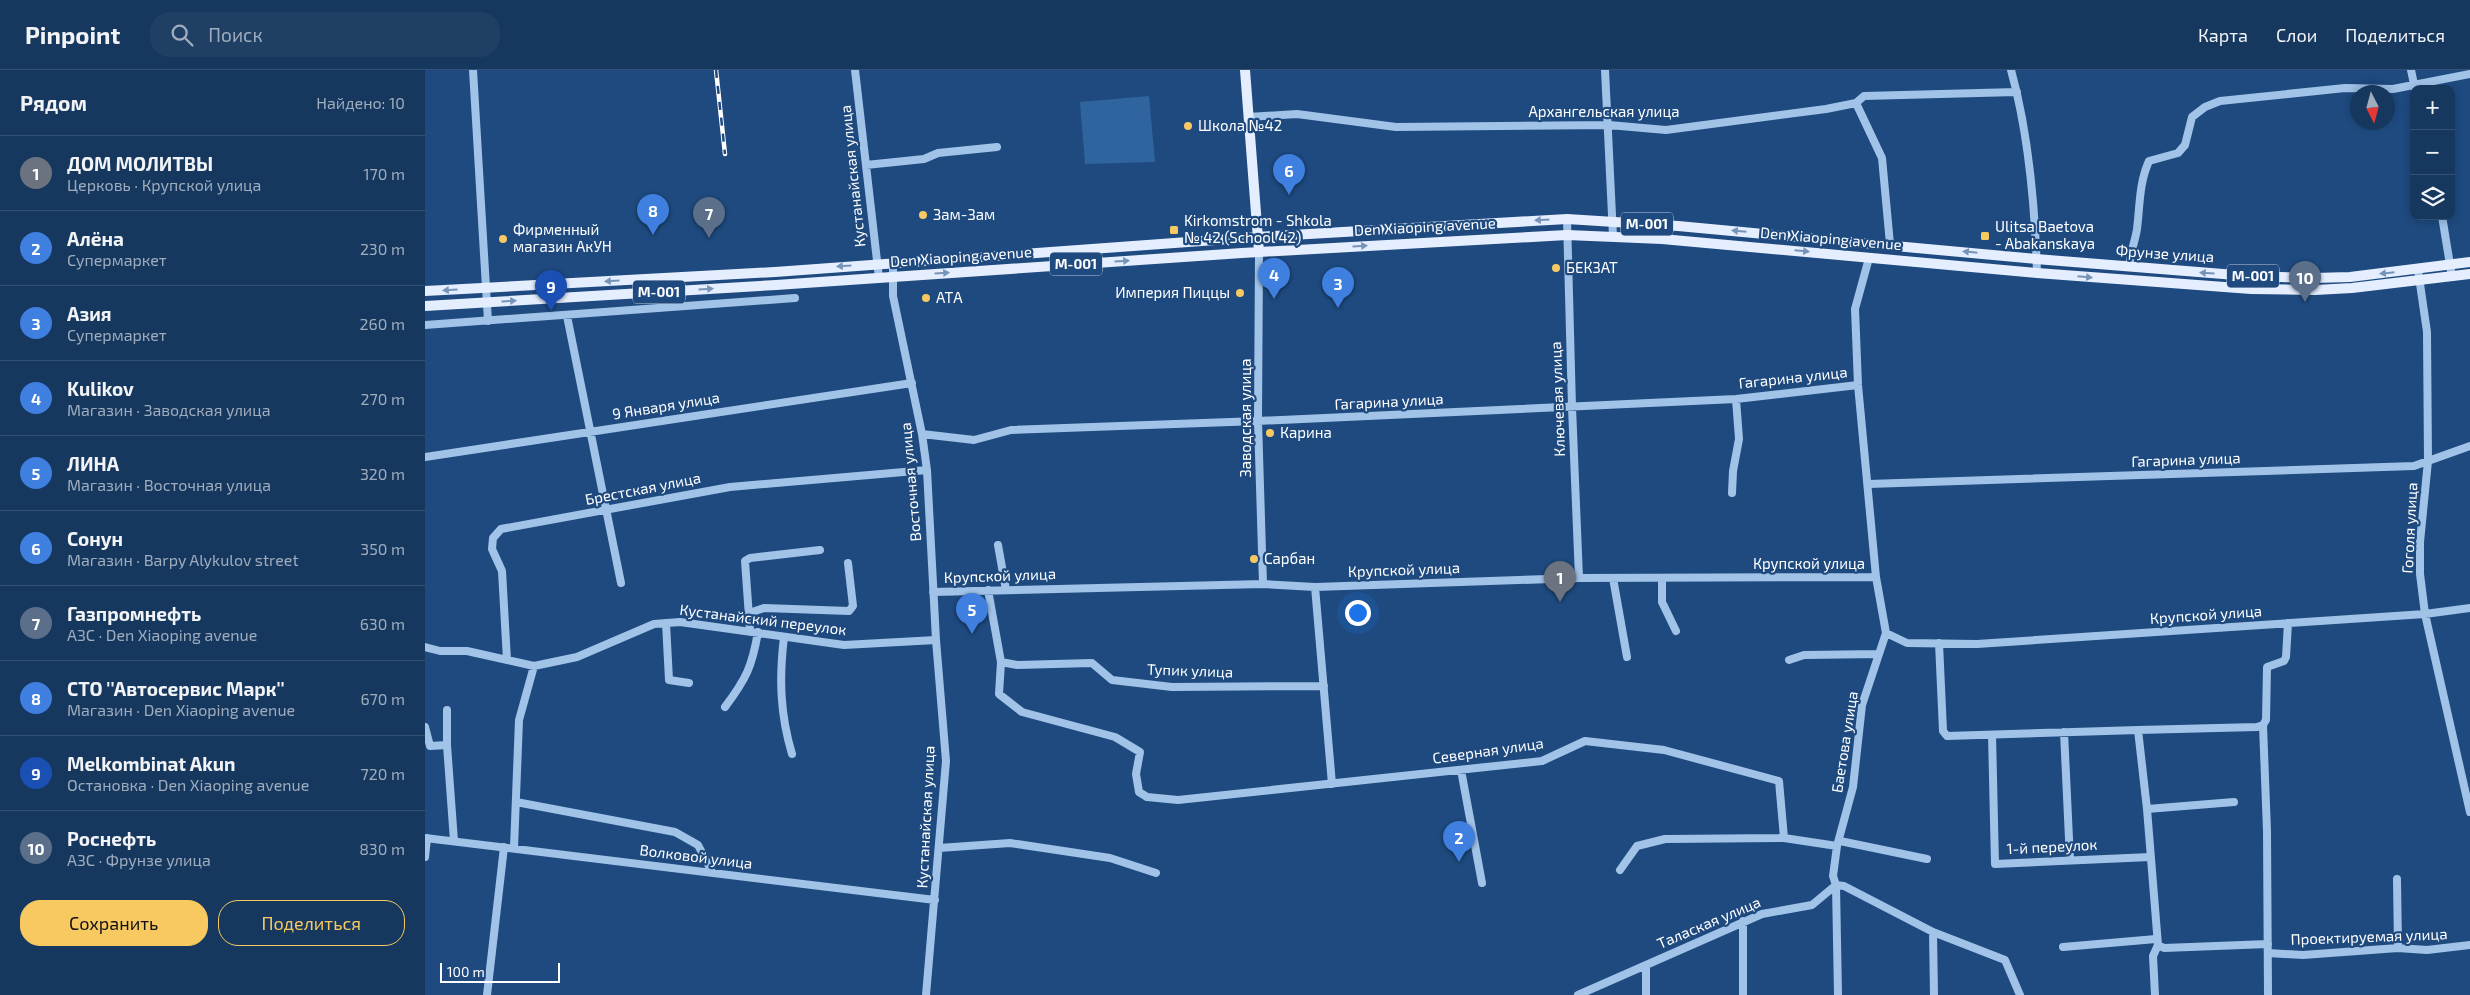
<!DOCTYPE html>
<html lang="ru">
<meta charset="utf-8">
<style>
body{margin:0;font-family:"Exo 2",sans-serif;background:#1f3f65;color:#f1f3f6}
.controls{position:absolute;right:15px;top:15px;display:grid;overflow:hidden;border-radius:10px;box-shadow:0 2px 8px #0003}
.controls button{width:45px;height:45px;display:grid;place-items:center;padding:0;border:0;border-bottom:1px solid #355274;background:#16385f;color:#f1f3f6;font:25px sans-serif}
.compass{position:absolute;left:1925px;top:15px;width:45px;height:45px;border-radius:50%;background:#16385f;box-shadow:0 2px 8px #0003;rotate:174deg}
.scale{position:absolute;left:15px;bottom:12px;width:120px;box-sizing:border-box;padding-left:5px;border:2px solid #fff;border-top:0;font-size:14px;line-height:18px;white-space:nowrap;color:#fff;-webkit-text-stroke:4px #1e4a7f;paint-order:stroke}
.you{position:absolute;left:932px;top:542px;width:18px;height:18px;margin:-12px;border:4px solid #fff;border-radius:50%;background:#1a73e8;box-shadow:0 0 0 8px #1a73e833}
.badge{display:grid;place-items:center;width:32px;height:32px;border-radius:50%;background:#f8c960;color:#fff;font-size:16px;font-weight:700}
.pin{position:absolute;translate:-50% -41px;filter:drop-shadow(0 1px 2px #0008)}
.pin::after{content:'';position:absolute;top:26px;width:18px;height:15px;background:inherit;clip-path:polygon(0 0,100% 0,50% 100%)}
.list{margin:0;padding:0;list-style:none}
h2{display:flex;justify-content:space-between;align-items:center;height:65px;margin:0;padding:0 20px;font-size:21px}
h2 small{font-size:16px;font-weight:400;color:#9eacbd}
.list li{display:grid;grid-template-columns:32px 1fr auto;gap:15px;align-items:center;box-sizing:border-box;height:75px;padding:0 20px;border-top:1px solid #355274}
.list b{display:block;font-size:19px;white-space:nowrap}
.list p{margin:0;font-size:16px;white-space:nowrap;color:#9eacbd}
.list em{font-size:16px;font-style:normal;color:#9eacbd}
.actions{display:flex;gap:10px;padding:15px 20px}
.actions a{flex:1;padding:11px 0;border:1px solid #f8c960;border-radius:20px;text-align:center;font-size:18px;color:#f8c960}
.actions .main{background:#f8c960;color:#111}
.icon{flex:none;width:28px;height:28px;fill:none;stroke:currentColor;stroke-width:2;stroke-linecap:round;stroke-linejoin:round}
.map{position:relative;flex:none;width:2045px;height:925px;overflow:hidden}
header{display:flex;align-items:center;gap:30px;box-sizing:border-box;height:70px;padding:0 25px;background:#16385f;border-bottom:1px solid #355274}
header strong{font-size:24px}
nav{display:flex;gap:28px;margin-inline-start:auto;font-size:18px}
.search{width:350px;height:45px;background:#1f3f65;display:flex;align-items:center;gap:12px;box-sizing:border-box;padding:0 18px;border-radius:20px;color:#9eacbd;font-size:19px}
main{display:flex}
aside{flex:1;background:#16385f}
.map>svg:first-child{display:block}
</style>
<header>
<strong>Pinpoint</strong>
<div class="search"><svg class="icon" aria-label="search" viewBox="0 0 24 24"><circle cx="10" cy="10" r="6"/><path d="M15 15l6 6"/></svg>Поиск</div>
<nav><a>Карта</a><a>Слои</a><a>Поделиться</a></nav>
</header>
<main>
<aside>
<h2>Рядом<small>Найдено: 10</small></h2>
<ul class="list">
<li><span class="badge" style="background:#6b7280">1</span><div><b>ДОМ МОЛИТВЫ</b><p>Церковь · Крупской улица</p></div><em>170 m</em></li>
<li><span class="badge" style="background:#3f7fe0">2</span><div><b>Алёна</b><p>Супермаркет</p></div><em>230 m</em></li>
<li><span class="badge" style="background:#3f7fe0">3</span><div><b>Азия</b><p>Супермаркет</p></div><em>260 m</em></li>
<li><span class="badge" style="background:#3f7fe0">4</span><div><b>Kulikov</b><p>Магазин · Заводская улица</p></div><em>270 m</em></li>
<li><span class="badge" style="background:#3f7fe0">5</span><div><b>ЛИНА</b><p>Магазин · Восточная улица</p></div><em>320 m</em></li>
<li><span class="badge" style="background:#3f7fe0">6</span><div><b>Сонун</b><p>Магазин · Barpy Alykulov street</p></div><em>350 m</em></li>
<li><span class="badge" style="background:#5c6f8a">7</span><div><b>Газпромнефть</b><p>АЗС · Den Xiaoping avenue</p></div><em>630 m</em></li>
<li><span class="badge" style="background:#3f7fe0">8</span><div><b>СТО ''Автосервис Марк''</b><p>Магазин · Den Xiaoping avenue</p></div><em>670 m</em></li>
<li><span class="badge" style="background:#1a4fb4">9</span><div><b>Melkombinat Akun</b><p>Остановка · Den Xiaoping avenue</p></div><em>720 m</em></li>
<li><span class="badge" style="background:#5c6f8a">10</span><div><b>Роснефть</b><p>АЗС · Фрунзе улица</p></div><em>830 m</em></li>
</ul>
<div class="actions"><a class="main">Сохранить</a><a>Поделиться</a></div>
</aside>
<div class="map">
<svg width="2045" height="925" viewBox="0 0 2045 925">
<rect width="100%" height="100%" fill="#1e4a7f"/>
<path fill="#30649e" d="M724,26L730,92L660,94L655,32Z"/>
<g fill="none" stroke-linecap="round" stroke-linejoin="round">
<path stroke="#a1c3e8" stroke-width="8" d="M48,0L63,251
M430,0L454,208
M1180,0L1188,166
M1586,0C1604,65 1610,136 1612,203
M1986,0L1990,19
M1431,33L1457,88L1465,174
M823,47L872,44L971,57L1184,55L1241,60L1401,39L1431,33L1439,26L1592,22
M441,95L499,89L513,83L572,77
M2017,146L2027,207
M1142,149L1147,337L1154,508
M834,182L833,351L838,514
M468,193V226L497,364L502,400L511,570L521,691L501,925
M1704,197C1705,183 1710,172 1712,159C1715,135 1714,113 1724,91L1753,83L1760,75L1767,47L1780,37L1795,31L1920,18L1968,19L2045,4
M1993,200L2002,262L2003,391L1995,472V504L2000,544L2045,742
M142,246L196,513
M0,255L370,228
M497,364L549,370L586,360L833,351L1311,329L1433,315
M0,387L487,313
M1444,414L1989,396L2045,376
M1307,423L1308,401L1314,369L1311,329
M573,475L581,520
M1188,508L1202,587
M1237,508V532L1251,561
M890,517L907,714
M563,520L576,592L574,624L597,642L690,667L715,682L711,704L714,722L722,727L753,730L1117,691L1160,671L1239,680L1354,711L1359,768
M508,522L838,514L890,517L1154,508L1451,507
M324,543L339,538L424,541L428,536L423,493
M241,553L244,610L264,613
M325,561L320,491L325,488L395,480
M1461,563L1482,573L1552,574L2000,544L2045,538
M359,567C354,608 355,644 367,684
M1514,573L1518,661L1522,666L1713,660L1722,739L1733,875L1739,878L1843,874
M0,577L15,581H42L109,596L152,587L229,554L255,552L419,575L511,570
M82,590L77,501L67,479L68,468L76,459L305,417L502,400
M1364,590L1379,585L1454,584
M576,592L592,595L667,593L687,610L747,617L899,616
M300,637C321,609 327,597 333,562
M22,640V675
M1838,655L1842,761L1843,925
M0,657L5,676L22,675L29,771
M1713,660L1832,657L1838,655L1841,650L1842,597L1859,591L1861,587L1863,553
M1639,662L1645,790
M1567,665L1570,794L1725,787
M1036,700L1057,813
M91,732L250,762L273,775L287,802
M1722,739L1809,732
M0,768L510,830
M1415,771L1502,789
M89,778L94,650L109,596
M514,778L585,773L685,788L731,803
M0,787L2,768
M1195,800L1212,776L1240,769L1359,768L1412,776
M1972,809L1973,878
M1508,862L1509,925
M1638,877L1731,869
M1843,883L1878,885L1973,878L2002,880L2045,875
M1221,895V925
M62,925L79,777
M1153,925L1337,844L1387,835L1411,815L1419,816L1508,862L1580,890L1595,925
M1318,925V851
M1413,925L1411,815L1408,806L1412,776L1428,717L1437,635L1461,563L1451,507L1433,315L1430,239L1444,188
M1730,925L1728,886L1733,875"/>
<path stroke="#e4eefe" stroke-width="10" d="M820,0L834,182
M0,221L350,202L832,167L1142,149L1253,156L1611,189L1823,206L1889,208L1925,207L2045,192
M0,236L351,215L817,183L1142,165L1237,169L1612,203L1826,219L1890,220L1927,218L2045,204"/>
<defs>
<path id="rail" d="M291,0L300,84"/>
</defs>
<use href="#rail" stroke="#fff" stroke-width="4.5"/>
<use href="#rail" stroke="#1e4a7f" stroke-width="2.5" stroke-dasharray="8" stroke-linecap="butt"/>
</g>
<defs><path id="oneway-solid" d="M-6-.8H1V-3.2L6.5 0L1 3.2V.8H-6Z" transform="scale(1.25)"/></defs>
<g fill="#7794b8">
<use href="#oneway-solid" transform="translate(1117 150) rotate(176)"/>
<use href="#oneway-solid" transform="translate(1314 161) rotate(-175)"/>
<use href="#oneway-solid" transform="translate(935 176) rotate(-4)"/>
<use href="#oneway-solid" transform="translate(1377 181) rotate(5)"/>
<use href="#oneway-solid" transform="translate(1545 182) rotate(-174)"/>
<use href="#oneway-solid" transform="translate(697 191) rotate(-4)"/>
<use href="#oneway-solid" transform="translate(419 196) rotate(176)"/>
<use href="#oneway-solid" transform="translate(517 203) rotate(-4)"/>
<use href="#oneway-solid" transform="translate(1782 203) rotate(-176)"/>
<use href="#oneway-solid" transform="translate(1962 203) rotate(174)"/>
<use href="#oneway-solid" transform="translate(1660 207) rotate(5)"/>
<use href="#oneway-solid" transform="translate(187 211) rotate(177)"/>
<use href="#oneway-solid" transform="translate(281 219) rotate(-4)"/>
<use href="#oneway-solid" transform="translate(25 220) rotate(177)"/>
<use href="#oneway-solid" transform="translate(84 231) rotate(-3)"/>
</g>
<g fill="#f8c960" stroke="#1e4a7f" stroke-width="2">
<circle cx="763" cy="56" r="5"/>
<circle cx="498" cy="145" r="5"/>
<rect x="744" y="155" width="10" height="10" rx="2.5"/>
<rect x="1555" y="161" width="10" height="10" rx="2.5"/>
<circle cx="78" cy="169" r="5"/>
<circle cx="1131" cy="198" r="5"/>
<circle cx="815" cy="223" r="5"/>
<circle cx="501" cy="228" r="5"/>
<circle cx="845" cy="363" r="5"/>
<circle cx="829" cy="489" r="5"/>
</g>
<g text-anchor="middle" stroke-width="4.5" stroke-linejoin="round" paint-order="stroke">
<g fill="#1e4a7f" stroke="#bcc9d9" stroke-width="1">
<rect x="1196" y="142.5" width="52" height="23" rx="4"/>
<rect x="625" y="182.5" width="52" height="23" rx="4"/>
<rect x="1802" y="194.5" width="52" height="23" rx="4"/>
<rect x="208" y="210.5" width="52" height="23" rx="4"/>
</g>
<g font-size="14" font-weight="bold" fill="#fff">
<text x="1222" y="159">M-001</text>
<text x="651" y="199">M-001</text>
<text x="1828" y="211">M-001</text>
<text x="234" y="227">M-001</text>
</g>
<g font-size="15" fill="#fff" stroke="#1e4a7f">
<text x="1179" y="47">Архангельская улица</text>
<text transform="translate(428 106) rotate(-96)" y="5">Кустанайская улица</text>
<text transform="translate(1000 157) rotate(-3)" y="5">Den Xiaoping avenue</text>
<text transform="translate(1406 169) rotate(5)" y="5">Den Xiaoping avenue</text>
<text transform="translate(1740 184) rotate(4)" y="5">Фрунзе улица</text>
<text transform="translate(536 187) rotate(-4)" y="5">Den Xiaoping avenue</text>
<text transform="translate(1368 308) rotate(-6)" y="5">Гагарина улица</text>
<text transform="translate(1133 329) rotate(-92)" y="5">Ключевая улица</text>
<text transform="translate(964 332) rotate(-3)" y="5">Гагарина улица</text>
<text transform="translate(241 336) rotate(-9)" y="5">9 Января улица</text>
<text transform="translate(821 348) rotate(-90)" y="5">Заводская улица</text>
<text transform="translate(1761 390) rotate(-2)" y="5">Гагарина улица</text>
<text transform="translate(486 412) rotate(-95)" y="5">Восточная улица</text>
<text transform="translate(218 419) rotate(-11)" y="5">Брестская улица</text>
<text transform="translate(1985 458) rotate(-87)" y="5">Гоголя улица</text>
<text x="1384" y="499">Крупской улица</text>
<text transform="translate(979 500) rotate(-2)" y="5">Крупской улица</text>
<text transform="translate(575 506) rotate(-2)" y="5">Крупской улица</text>
<text transform="translate(1781 545) rotate(-4)" y="5">Крупской улица</text>
<text transform="translate(338 550) rotate(7)" y="5">Кустанайский переулок</text>
<text transform="translate(765 601) rotate(2)" y="5">Тупик улица</text>
<text transform="translate(1420 672) rotate(-81)" y="5">Баетова улица</text>
<text transform="translate(1063 681) rotate(-8)" y="5">Северная улица</text>
<text transform="translate(501 747) rotate(-87)" y="5">Кустанайская улица</text>
<text transform="translate(1627 777) rotate(-3)" y="5">1-й переулок</text>
<text transform="translate(271 787) rotate(7)" y="5">Волковой улица</text>
<text transform="translate(1284 853) rotate(-23)" y="5">Талаская улица</text>
<text transform="translate(1944 867) rotate(-2)" y="5">Проектируемая улица</text>
</g>
<g font-size="15" fill="#fff" stroke="#1e4a7f" text-anchor="start">
<text x="773" y="61">Школа №42</text>
<text x="508" y="150">Зам-Зам</text>
<text x="759" y="156">Kirkomstrom - Shkola<tspan x="759" dy="17">№ 42 (School 42)</tspan></text>
<text x="1570" y="162">Ulitsa Baetova<tspan x="1570" dy="17">- Abakanskaya</tspan></text>
<text x="88" y="165">Фирменный<tspan x="88" dy="17">магазин АкУН</tspan></text>
<text x="1141" y="203">БЕКЗАТ</text>
<text x="805" y="228" text-anchor="end">Империя Пиццы</text>
<text x="511" y="233">АТА</text>
<text x="855" y="368">Карина</text>
<text x="839" y="494">Сарбан</text>
</g>
</g>
</svg>
<div class="controls">
<button>+</button>
<button>−</button>
<button><svg class="icon" aria-label="layers" viewBox="0 0 24 24"><path d="M12 4l9 5-9 5-9-5zM3 14l9 5 9-5"/></svg></button>
</div>
<svg class="compass" viewBox="-18 -18 36 36"><path d="M0-13l5 13h-10z" fill="#e53935"/><path d="M0 13l5-13h-10z" fill="#9eacbd"/></svg>
<div class="scale">100 m</div>
<div class="you"></div>
<div class="pin badge" style="left:1135px;top:532px;background:#6b7280">1</div>
<div class="pin badge" style="left:1034px;top:792px;background:#3f7fe0">2</div>
<div class="pin badge" style="left:913px;top:238px;background:#3f7fe0">3</div>
<div class="pin badge" style="left:849px;top:229px;background:#3f7fe0">4</div>
<div class="pin badge" style="left:547px;top:564px;background:#3f7fe0">5</div>
<div class="pin badge" style="left:864px;top:125px;background:#3f7fe0">6</div>
<div class="pin badge" style="left:284px;top:168px;background:#5c6f8a">7</div>
<div class="pin badge" style="left:228px;top:165px;background:#3f7fe0">8</div>
<div class="pin badge" style="left:126px;top:241px;background:#1a4fb4">9</div>
<div class="pin badge" style="left:1880px;top:232px;background:#5c6f8a">10</div>
</div>
</main>
